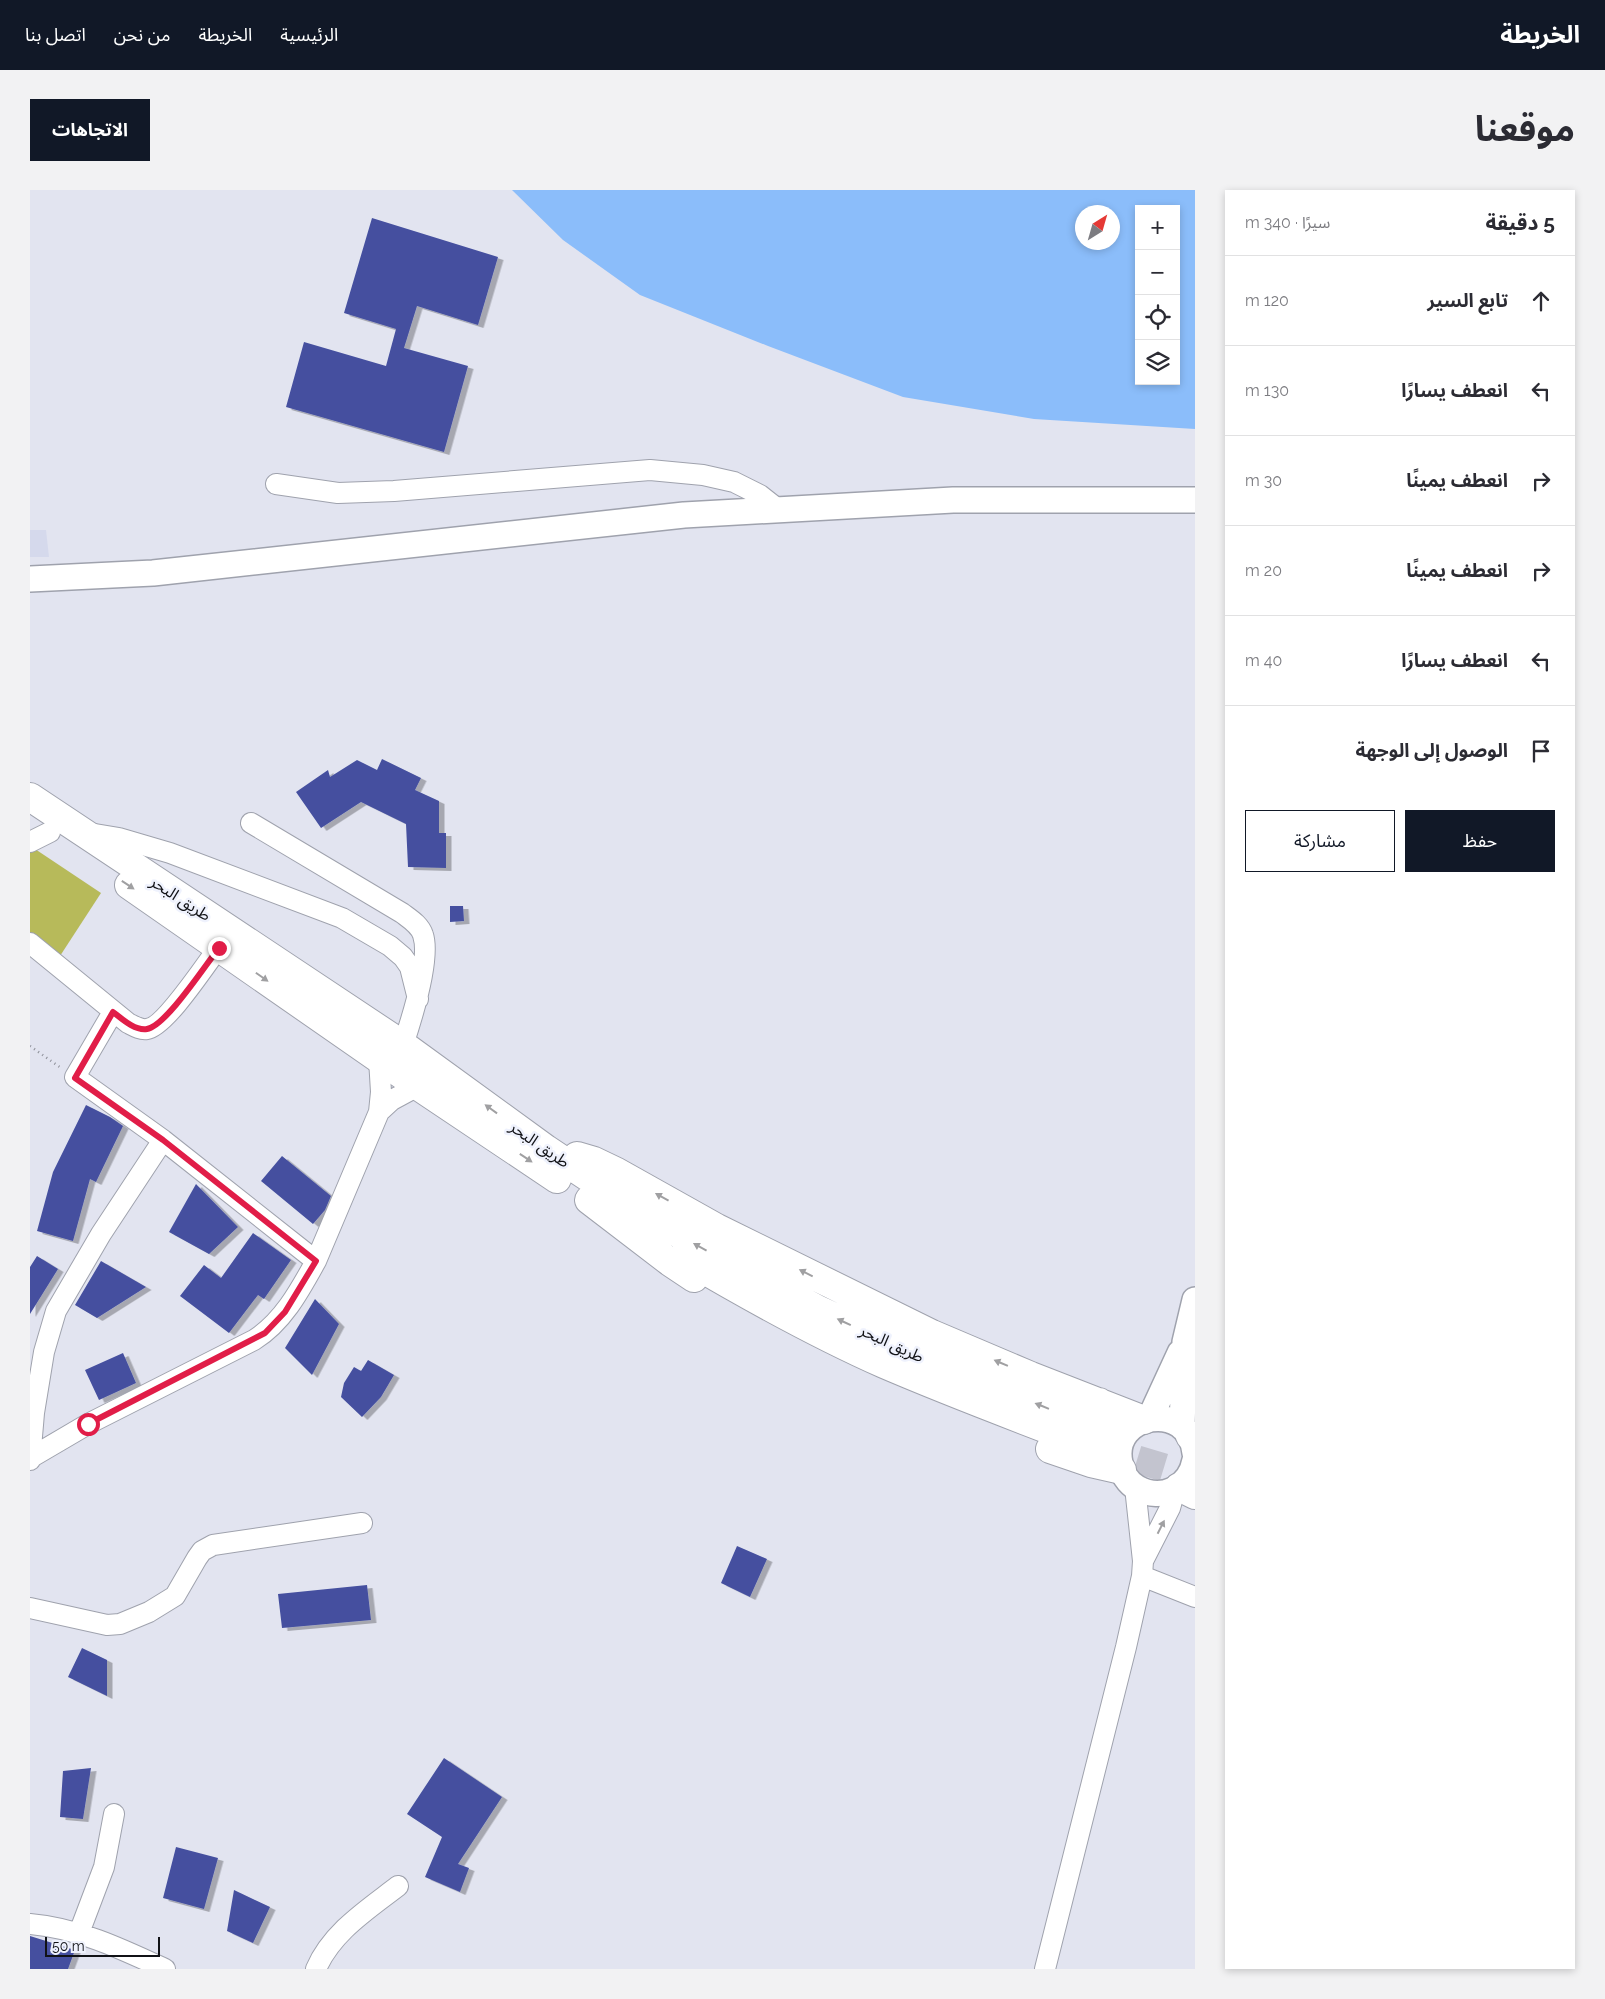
<!DOCTYPE html>
<html lang="ar">
<meta charset="utf-8">
<style>
body{margin:0;font-family:Raleway,"Noto Sans Arabic",sans-serif;background:#f2f2f3;color:#2b2b33;direction:rtl}
.controls{position:absolute;right:15px;top:15px;display:grid;overflow:hidden;border-radius:0px;box-shadow:0 2px 8px #0003}
.controls button{width:45px;height:45px;display:grid;place-items:center;padding:0;border:0;border-bottom:1px solid #e1e1e2;background:#fff;color:#2b2b33;font:25px sans-serif}
.compass{position:absolute;left:1045px;top:15px;width:45px;height:45px;border-radius:50%;background:#fff;box-shadow:0 2px 8px #0003;rotate:37deg}
.scale{position:absolute;left:15px;bottom:12px;width:115px;box-sizing:border-box;padding-left:5px;border:2px solid #111216;border-top:0;font-size:14px;line-height:18px;white-space:nowrap;color:#111216;-webkit-text-stroke:4px #eff2fd;paint-order:stroke}
.stop{position:absolute;width:15px;height:15px;margin:-11px;border:4px solid #e11d48;border-radius:50%;background:#fff}
.stop.end{background:#e11d48;border-color:#fff;box-shadow:0 1px 5px #0008}
.list{margin:0;padding:0;list-style:none}
h2{display:flex;justify-content:space-between;align-items:center;height:65px;margin:0;padding:0 20px;font-size:21px}
h2 small{font-size:16px;font-weight:400;color:#7c7c81}
.list li{display:grid;grid-template-columns:32px 1fr auto;gap:15px;align-items:center;box-sizing:border-box;height:90px;padding:0 20px;border-top:1px solid #e1e1e2}
.list b{display:block;font-size:19px;white-space:nowrap}
.list em{font-size:16px;font-style:normal;color:#7c7c81}
.actions{display:flex;gap:10px;padding:15px 20px}
.actions a{flex:1;padding:11px 0;border:1px solid #111827;border-radius:0px;text-align:center;font-size:18px;color:#111827}
.actions .main{background:#111827;color:#fff}
.icon{flex:none;width:28px;height:28px;fill:none;stroke:currentColor;stroke-width:2;stroke-linecap:round;stroke-linejoin:round}
.map{position:relative;flex:none;width:1165px;height:1779px;overflow:hidden;direction:ltr;border-radius:0px}
header{display:flex;align-items:center;gap:30px;box-sizing:border-box;height:70px;padding:0 25px;background:#111827;color:#fff}
header strong{font-size:24px}
nav{display:flex;gap:28px;margin-inline-start:auto;font-size:18px}
.intro{display:flex;align-items:center;justify-content:space-between;box-sizing:border-box;height:120px;padding:0 30px}
h1{margin:0;font-size:35px}
.button{padding:12px 22px;border-radius:0px;background:#111827;color:#fff;font-size:18px;font-weight:700}
main{display:flex;gap:30px;padding:0 30px}
aside{flex:1;background:#fff;border-radius:0px;box-shadow:0 2px 8px #0003}
.map>svg:first-child{display:block}
</style>
<header>
<strong>الخريطة</strong>
<nav><a>الرئيسية</a><a>الخريطة</a><a>من نحن</a><a>اتصل بنا</a></nav>
</header>
<div class="intro"><h1>موقعنا</h1><a class="button">الاتجاهات</a></div>
<main>
<aside>
<h2>5 دقيقة<small>سيرًا · 340 m</small></h2>
<ul class="list">
<li><svg class="icon" aria-label="ahead" viewBox="0 0 24 24"><path d="M12 20V5M6 11l6-6 6 6"/></svg><div><b>تابع السير</b></div><em>120 m</em></li>
<li><svg class="icon" aria-label="left" viewBox="0 0 24 24"><path d="M17 20v-9H6M10 6l-5 5 5 5"/></svg><div><b>انعطف يسارًا</b></div><em>130 m</em></li>
<li><svg class="icon" aria-label="right" viewBox="0 0 24 24"><path d="M7 20v-9h11M14 6l5 5-5 5"/></svg><div><b>انعطف يمينًا</b></div><em>30 m</em></li>
<li><svg class="icon" aria-label="right" viewBox="0 0 24 24"><path d="M7 20v-9h11M14 6l5 5-5 5"/></svg><div><b>انعطف يمينًا</b></div><em>20 m</em></li>
<li><svg class="icon" aria-label="left" viewBox="0 0 24 24"><path d="M17 20v-9H6M10 6l-5 5 5 5"/></svg><div><b>انعطف يسارًا</b></div><em>40 m</em></li>
<li><svg class="icon" aria-label="arrive" viewBox="0 0 24 24"><path d="M6 21V4h12l-3 4 3 4H6"/></svg><div><b>الوصول إلى الوجهة</b></div></li>
</ul>
<div class="actions"><a class="main">حفظ</a><a>مشاركة</a></div>
</aside>
<div class="map">
<svg width="1165" height="1779" viewBox="0 0 1165 1779">
<defs>
<filter id="shadow"><feDropShadow dx="5.5" dy="3" stdDeviation="0" flood-color="#0004"/></filter>
</defs>
<rect width="100%" height="100%" fill="#e2e4f0"/>
<path fill="#d5d9ec" d="M0,340H16L19,367H0Z"/>
<path fill="#b7ba5a" d="M2,657L71,703L30,766L0,743V660Z"/>
<path fill="#8bbdfa" fill-rule="evenodd" d="M482,0H1165V239L1004,229L873,207L738,156L610,105L533,50ZM1109,19H1146V191H1109ZM1052,22H1082V52H1052Z"/>
<path fill="#45509f" filter="url(#shadow)" d="M342,28L468,67L448,135L387,116L374,158L438,176L414,262L256,217L274,152L356,176L366,139L314,123Z
M352,569L391,588L385,600L409,611V643H416V678L378,677L376,634L331,612L291,638L266,602L298,580L300,587L327,570L347,580Z
M420,716H433L434,731L420,732Z
M56,915L80,927L93,936L66,992L60,989L43,1051L7,1041L23,982Z
M252,966L301,1006L295,1020L283,1034L231,991Z
M166,994L208,1037L179,1064L139,1042Z
M223,1043L261,1070L234,1109L228,1105L199,1143L150,1106L174,1075L191,1088Z
M7,1066L28,1079L0,1124V1077Z
M71,1071L116,1097L67,1128L45,1115Z
M285,1109L309,1134L282,1185L255,1158Z
M93,1163L106,1193L69,1210L55,1180Z
M338,1170L364,1185L351,1207L332,1227L311,1207L314,1193L324,1177L331,1181Z
M707,1356L737,1369L720,1407L691,1393Z
M337,1395L341,1430L252,1438L248,1404Z
M52,1458L77,1470V1506L38,1487Z
M414,1568L472,1607L428,1674L439,1678L430,1702L395,1687L412,1647L377,1624Z
M61,1578L53,1629L30,1627L33,1581Z
M146,1657L188,1668L174,1719L133,1708Z
M204,1700L240,1717L223,1753L197,1741Z
M0,1746L45,1760L38,1779H0Z"/>
<g fill="none" stroke-linecap="round" stroke-linejoin="round">
<path stroke="#c3c4cf" stroke-width="28" stroke-dasharray="28 14" stroke-linecap="butt" d="M1067,1257L1165,1287"/>
<defs>
<path id="minor" d="M246,294L308,303L364,301L620,280L673,285L704,292L730,305L749,320
M221,633L372,723C380,729 390,735 393,745C401,769 381,831 373,855
M59,643L89,648L140,663L312,728L360,756L373,767L380,777L388,809
M0,652L20,642
M0,753L98,833C104,836 110,840 117,839C135,837 176,774 189,757
M83,822L45,887L133,950L286,1071
M349,922L362,910L388,896
M0,1268L58,1234L224,1150C253,1132 270,1100 286,1071L349,922L351,902L349,869
M0,1270L4,1223L14,1162L26,1121L71,1044L133,950
M1113,1371L1140,1318L1145,1300
M1112,1386L1165,1407
M0,1418L77,1435L90,1434L119,1422L145,1406L167,1368L172,1361L183,1355L332,1333
M0,1734C48,1738 92,1759 135,1779
M49,1743L74,1677L84,1624
M286,1779C302,1742 337,1720 368,1696
M1015,1779L1096,1457L1112,1386L1113,1371L1105,1297"/>
<path id="major" d="M0,389L123,383L654,325L923,310H1165
M1120,1228L1150,1163
M1152,1237L1155,1152L1165,1110
M1165,1263C1159,1209 1079,1223 1090,1273C1092,1283 1098,1293 1107,1298C1132,1312 1160,1298 1165,1270"/>
<path id="highway" d="M0,607L373,855L516,959L594,1011L668,1055L789,1120L897,1169L1057,1234
M99,695L388,896L527,989
M547,966L564,971L587,982L687,1038L902,1144L1001,1186L1114,1230
M559,1010L640,1072L664,1088
M652,1067C718,1106 784,1143 854,1174C919,1202 985,1227 1051,1252
M1160,1246L1165,1247
M1020,1259L1061,1273L1092,1280
M1061,1273C1081,1251 1083,1238 1069,1212
M1149,1297L1165,1305"/>
</defs>
<use href="#minor" stroke="#9fa2ad" stroke-width="22"/>
<use href="#major" stroke="#9fa2ad" stroke-width="28"/>
<use href="#highway" stroke="#9fa2ad" stroke-width="30"/>
<path stroke="#8d8f98" stroke-width="2.5" stroke-dasharray="1 4" stroke-linecap="butt" d="M0,856L31,878"/>
<use href="#minor" stroke="#fff" stroke-width="20"/>
<use href="#major" stroke="#fff" stroke-width="25"/>
<use href="#highway" stroke="#fff" stroke-width="28"/>
</g>
<defs><path id="oneway-solid" d="M-6-.8H1V-3.2L6.5 0L1 3.2V.8H-6Z" transform="scale(1.25)"/></defs>
<g fill="#a0a0a2">
<use href="#oneway-solid" transform="translate(98 695) rotate(34)"/>
<use href="#oneway-solid" transform="translate(232 787) rotate(35)"/>
<use href="#oneway-solid" transform="translate(461 919) rotate(-144)"/>
<use href="#oneway-solid" transform="translate(496 968) rotate(34)"/>
<use href="#oneway-solid" transform="translate(632 1007) rotate(-151)"/>
<use href="#oneway-solid" transform="translate(670 1057) rotate(-151)"/>
<use href="#oneway-solid" transform="translate(776 1083) rotate(-153)"/>
<use href="#oneway-solid" transform="translate(814 1132) rotate(-155)"/>
<use href="#oneway-solid" transform="translate(971 1173) rotate(-157)"/>
<use href="#oneway-solid" transform="translate(1012 1216) rotate(-158)"/>
<use href="#oneway-solid" transform="translate(1131 1337) rotate(-63)"/>
</g>
<g fill="none" stroke-linecap="round" stroke-linejoin="round">
<path stroke="#e11d48" stroke-width="6" d="M58,1234L235,1143L255,1122L286,1071L133,950L45,888L83,822C92,829 105,841 117,839C136,836 176,774 189,758"/>
</g>
<g text-anchor="middle" stroke-width="5" stroke-linejoin="round" paint-order="stroke">
<g font-size="16" fill="#111216" stroke="#eff2fd">
<text transform="translate(151 708) rotate(33)" y="6">طريق البحر</text>
<text transform="translate(510 954) rotate(35)" y="6">طريق البحر</text>
<text transform="translate(862 1153) rotate(25)" y="6">طريق البحر</text>
</g>
</g>
</svg>
<div class="controls">
<button>+</button>
<button>−</button>
<button><svg class="icon" aria-label="locate" viewBox="0 0 24 24"><circle cx="12" cy="12" r="6"/><path d="M12 2v4M12 18v4M2 12h4M18 12h4"/></svg></button>
<button><svg class="icon" aria-label="layers" viewBox="0 0 24 24"><path d="M12 4l9 5-9 5-9-5zM3 14l9 5 9-5"/></svg></button>
</div>
<svg class="compass" viewBox="-18 -18 36 36"><path d="M0-13l5 13h-10z" fill="#e53935"/><path d="M0 13l5-13h-10z" fill="#7c7c81"/></svg>
<div class="scale">50 m</div>
<div class="stop" style="left:58px;top:1234px"></div>
<div class="stop end" style="left:189px;top:758px"></div>
</div>
</main>
